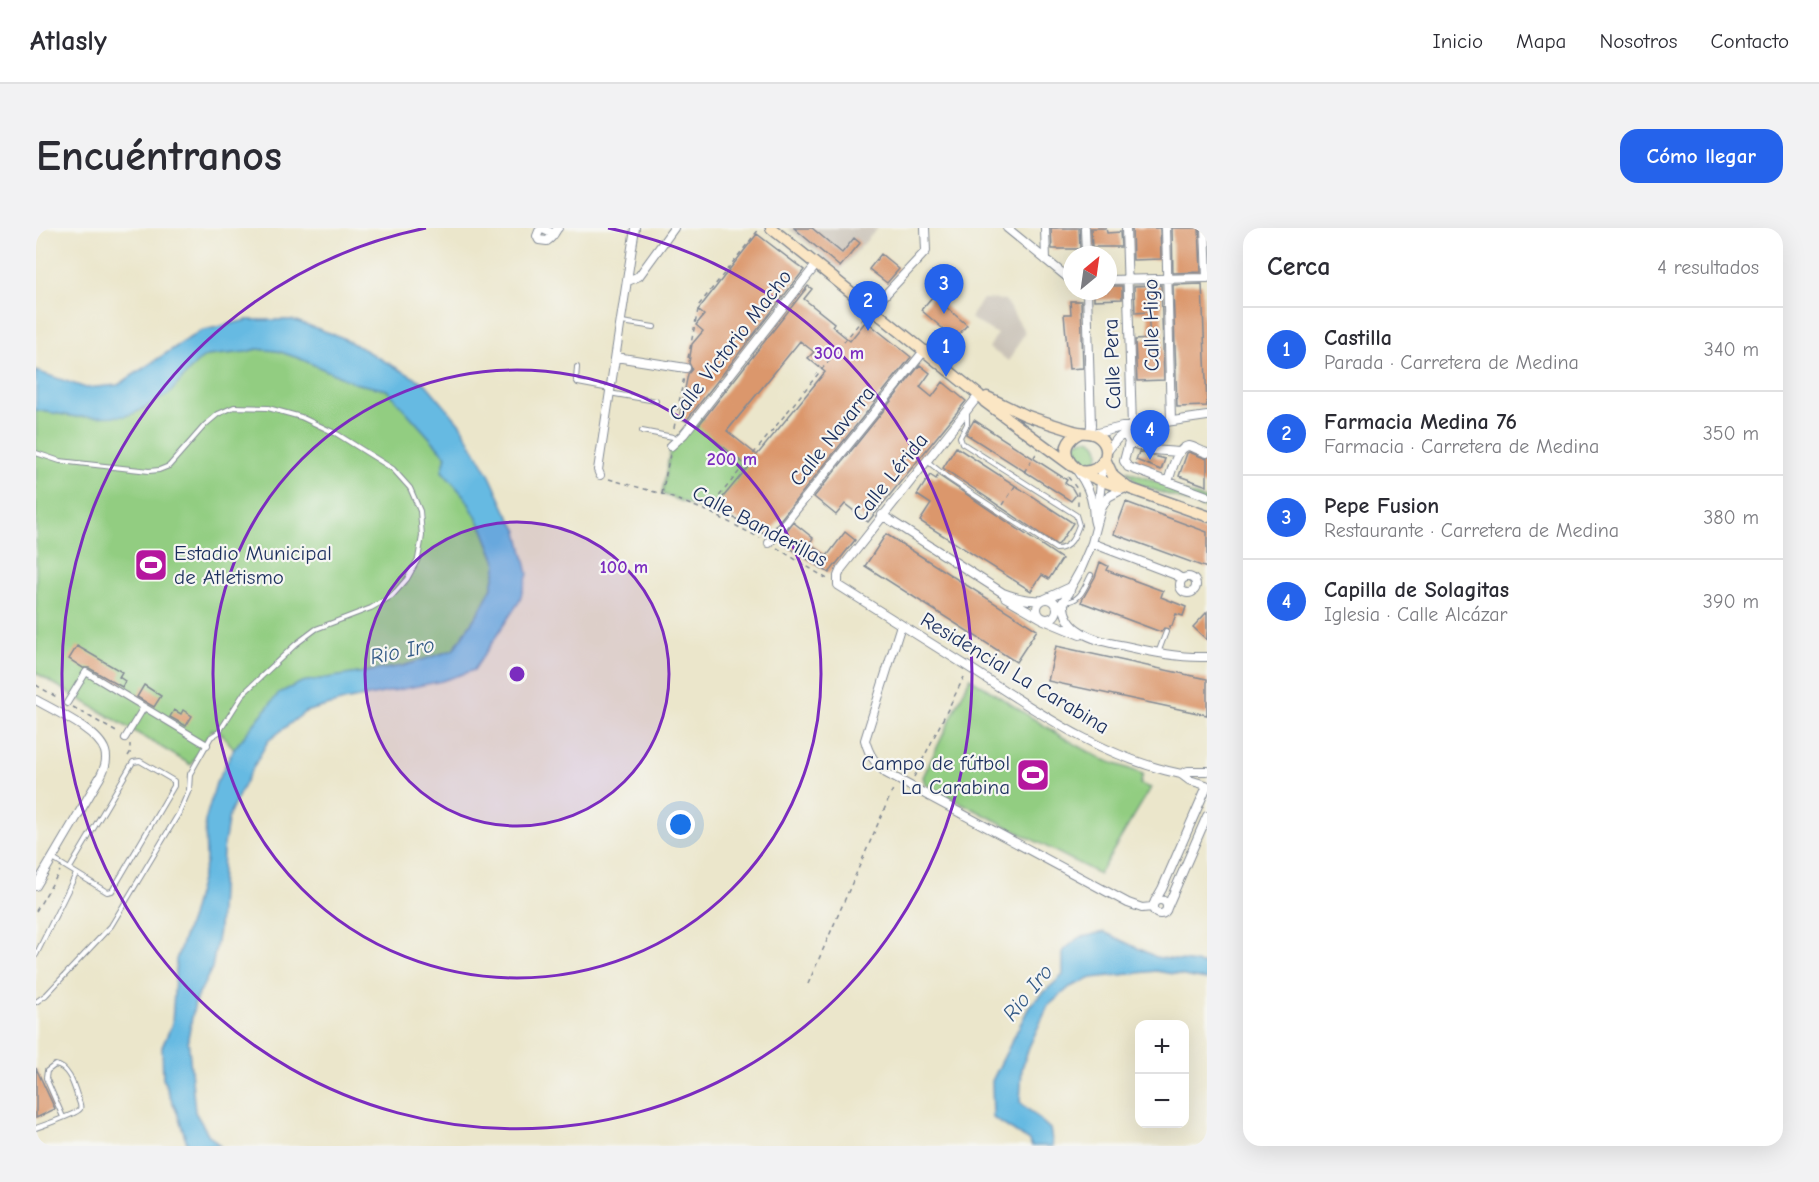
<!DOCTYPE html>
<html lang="es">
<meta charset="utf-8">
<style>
body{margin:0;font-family:"Comic Neue",sans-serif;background:#f2f2f3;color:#2b2b33}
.controls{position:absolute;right:18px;bottom:18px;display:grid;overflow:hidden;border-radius:12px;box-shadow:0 6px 24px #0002}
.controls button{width:54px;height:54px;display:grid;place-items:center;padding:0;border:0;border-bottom:2px solid #e1e1e2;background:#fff;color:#2b2b33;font:30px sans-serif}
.compass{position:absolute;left:1027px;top:18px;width:54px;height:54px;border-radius:50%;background:#fff;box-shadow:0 6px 24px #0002;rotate:29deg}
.you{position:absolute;left:645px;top:597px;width:21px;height:21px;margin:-15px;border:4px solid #fff;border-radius:50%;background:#1a73e8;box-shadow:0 0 0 9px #1a73e833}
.badge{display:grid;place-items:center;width:39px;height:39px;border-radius:50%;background:#2563eb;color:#fff;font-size:20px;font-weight:700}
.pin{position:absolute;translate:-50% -50px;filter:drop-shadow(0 2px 3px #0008)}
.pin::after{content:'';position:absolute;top:32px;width:21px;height:18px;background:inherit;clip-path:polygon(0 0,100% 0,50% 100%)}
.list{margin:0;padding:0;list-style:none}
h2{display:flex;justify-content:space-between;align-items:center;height:78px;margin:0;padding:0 24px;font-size:26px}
h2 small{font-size:20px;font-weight:400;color:#7c7c81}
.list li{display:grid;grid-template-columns:39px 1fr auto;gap:18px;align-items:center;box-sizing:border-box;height:84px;padding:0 24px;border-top:2px solid #e1e1e2}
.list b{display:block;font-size:22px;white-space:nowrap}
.list p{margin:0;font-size:20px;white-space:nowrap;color:#7c7c81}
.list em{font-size:20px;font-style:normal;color:#7c7c81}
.map{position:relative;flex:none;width:1171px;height:918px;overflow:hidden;border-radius:18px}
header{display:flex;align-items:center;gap:36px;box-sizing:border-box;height:84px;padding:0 30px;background:#fff;border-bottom:2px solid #e1e1e2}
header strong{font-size:28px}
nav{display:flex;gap:33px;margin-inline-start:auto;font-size:21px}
.intro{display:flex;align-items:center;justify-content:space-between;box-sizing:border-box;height:144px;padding:0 36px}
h1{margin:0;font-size:42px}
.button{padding:15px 27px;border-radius:18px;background:#2563eb;color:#fff;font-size:21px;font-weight:700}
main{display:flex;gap:36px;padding:0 36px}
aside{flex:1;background:#fff;border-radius:18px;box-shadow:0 6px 24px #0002}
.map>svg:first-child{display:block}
</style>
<header>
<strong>Atlasly</strong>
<nav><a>Inicio</a><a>Mapa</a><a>Nosotros</a><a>Contacto</a></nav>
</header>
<div class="intro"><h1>Encuéntranos</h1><a class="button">Cómo llegar</a></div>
<main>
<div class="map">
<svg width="1171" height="918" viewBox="0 0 1171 918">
<rect width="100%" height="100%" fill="#f6f6f2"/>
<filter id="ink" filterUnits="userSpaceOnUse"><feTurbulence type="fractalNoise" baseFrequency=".0167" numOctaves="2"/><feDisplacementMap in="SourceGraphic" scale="12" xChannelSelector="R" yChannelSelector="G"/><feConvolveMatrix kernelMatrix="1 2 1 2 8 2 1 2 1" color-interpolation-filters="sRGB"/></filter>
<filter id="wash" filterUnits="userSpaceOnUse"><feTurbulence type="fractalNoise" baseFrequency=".008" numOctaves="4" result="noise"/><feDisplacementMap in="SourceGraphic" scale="24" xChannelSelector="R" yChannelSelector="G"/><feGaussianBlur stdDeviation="1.35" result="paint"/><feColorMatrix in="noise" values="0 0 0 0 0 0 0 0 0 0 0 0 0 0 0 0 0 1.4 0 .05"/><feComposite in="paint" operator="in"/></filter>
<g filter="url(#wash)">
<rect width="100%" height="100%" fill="#ebe6cb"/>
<path fill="#cac3b8" d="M752,0H842L804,42Z
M947,71L969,72L989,104L973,133L953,120L961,106L934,90Z"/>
<path fill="#92cd81" stroke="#567e70" stroke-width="1.5" d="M221,121L242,123L265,131L318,155L351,162L410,228L406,243L429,269L447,301L461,336L456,359L444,382L417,422L367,438L266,454L243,465L198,521L186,506L176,501L155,537L0,445V182L41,189L101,184L133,166L160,135L170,128L209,124Z
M663,187L716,228L715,237L675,284L626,266L635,218Z
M1037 224a13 13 0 1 1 26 0a13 13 0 1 1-26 0Z
M1090,243L1171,272V281L1102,256Z
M934,450L1023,507L1066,531L1107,546L1104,556L1115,560L1063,646L889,556L887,549Z"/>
<path fill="#66bae2" stroke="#4074a0" stroke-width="1.5" d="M211,92H257L305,109L390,156L424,196L454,248L470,283L482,303L492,346L483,374L438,442L406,453L308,473L269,484L232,513L213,547L193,587L187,623L183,702L176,740L159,774L152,810L159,884L172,906L184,918H152L142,887L127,851L126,819L136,796L140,732L155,689L170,633L169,593L180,555L198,521L243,465L266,454L367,438L417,422L444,382L456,359L461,336L447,301L429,269L406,243L410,228L351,162L318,155L265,131L242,123L221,121L209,124L170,128L160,135L133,166L101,184L89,188L41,189L0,182V143L50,160L82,157L164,103Z
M1068,704L1120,729L1171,737V752L1120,743L1056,750L1034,759L1012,778L993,819L986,840L984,874L1014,901L1017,918H996L993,913L957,890L956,853L994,777L1027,747V723L1042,710Z"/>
<g id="blocks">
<path fill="#db976c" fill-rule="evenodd" d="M758,0H776L806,25L818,10L824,15L804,39Z
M1015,0H1043L1044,21H1016Z
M1055,0H1070L1071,5L1084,4L1085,19H1056Z
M1096,0H1124L1125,31L1097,32Z
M1136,0H1163L1165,44L1137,45Z
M721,6L768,42L650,193L643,190L652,146L656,141L653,135L656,116L667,103L660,97L668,87L662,82Z
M845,26L863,41L851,55L833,41Z
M1166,56L1171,178L1141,179L1137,57Z
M1125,57L1128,152L1101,153L1099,112L1114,111L1112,84L1099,85L1098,58Z
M772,58L776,61L768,71L798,95L796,98L814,113L830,93L875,129L732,307L678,280L712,239L662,198ZM764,113L778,124L772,130L789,144L721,227L691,203Z
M1072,58H1086V71L1058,72V63H1072Z
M897,68L931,97L919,111L885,82Z
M1034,73H1045L1047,140L1033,141L1028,86H1035Z
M884,137L894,145L884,159L896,169L907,154L930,173L832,294L809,276L800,287L778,269Z
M938,192L1031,252L1029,255L1036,260L1040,267L1035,273L930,206Z
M920,219L1037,295L1023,316L1021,317L907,240Z
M1103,224L1129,231L1125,242L1100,232Z
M1153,224L1171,231V258L1143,248L1151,225Z
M894,247L900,251L902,247L1026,331L1013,351L1006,347L995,363L884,293L895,276L881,267Z
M1090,274L1171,304V340L1078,306Z
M757,294L777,310L774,315L791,328L809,304L819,312L793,345L743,313Z
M850,306L1001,402L980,434L829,338Z
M1064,334L1072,338L1070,342L1127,363L1125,369L1150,379L1147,388L1140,386L1136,398H1134L1133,401L1128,400L1125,404L1045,374L1059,349Z
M1171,384V412L1157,399Z
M41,418L86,444L83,449L89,453L86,459L53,440H47L33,431Z
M1020,418L1171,451V487L1012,453Z
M108,457L125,468L118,479L101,469Z
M138,482L145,486L147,482L156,488L150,498L134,489Z
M0,840L19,881L0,890Z"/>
</g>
</g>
<g filter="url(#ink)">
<use href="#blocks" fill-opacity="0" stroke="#838a94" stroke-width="1.5"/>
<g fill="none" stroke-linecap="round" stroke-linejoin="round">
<defs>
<path id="service" d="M586,94L618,99
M541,139L540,152L542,155L574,161
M573,165L620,173
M606,203L637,209
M0,225L24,233L113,243L123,242L133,238L169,197L182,186L198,179L232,180L265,189L301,206L357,241L374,260L384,283L386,308L382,331L371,351L356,368L335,380L280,401L260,416L208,465L183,504L175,509L154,546L153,562L143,585L75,698L10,767L0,774
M891,233L911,249L1020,321C1034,321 1039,308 1043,297L1040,287L926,215L924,209L931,196V184
M1029,374C1045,373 1048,360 1055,347
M1122,425L1130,404
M17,631L71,664L76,663L138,558V553L104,533L97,534L34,640
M0,727L40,646
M0,900C8,897 41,886 44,881C45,879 44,877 44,876C39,863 35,839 19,837L11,843L10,850L27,889"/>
<path id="pedestrian" d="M31,475L50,444L171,517
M89,510L108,479"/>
<path id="minor" d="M971,0L1036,53
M1009,0L1010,32
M1049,0L1050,27
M1090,0L1096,199
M1130,0L1135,193
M1169,0L1171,49
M518,6L507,1L503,3L501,8L503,12L511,13C516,10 518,6 521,1L522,0
M1072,52L1171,50
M592,53L603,48L638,0
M1051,63L1055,197L1054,205
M835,82L890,23L889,0
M580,129L650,140
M943,167L805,341L802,348V357C846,385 890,412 934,440C1002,484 1064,529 1145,546
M1089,205L1093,214L1088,233L1092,239L1171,268
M1057,206L1086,199H1096L1171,188
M1093,214L1116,222L1143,224
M635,218L648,206L780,37
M1070,225L1081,211L1093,202
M1042,244C1050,255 1055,265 1057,279C1058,286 1057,291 1060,298
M564,247L562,242L599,0
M1132,254C1135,245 1141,218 1153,218C1158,219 1165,223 1171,225
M1065,281L1072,269L1087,261
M846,287L967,365C981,370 991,373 1006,372
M733,315L888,123
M1056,315L1140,347L1146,351
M1144 357a8 8 0 1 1 16 0a8 8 0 1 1-16 0Z
M969,369L1005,390
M1001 381a10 10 0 1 1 20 0a10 10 0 1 1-20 0Z
M1009,371L1035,359
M1028,374C1027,386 1034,398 1045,404C1057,412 1074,415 1089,418C1116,424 1143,430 1171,429
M1021,382L1033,365L1035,359L1044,343L1056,315L1065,281L1063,273L1067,235
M1008,392L1044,407
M865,397L829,512C833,527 839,535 850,545L1092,675L1106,680L1116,679
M0,472C19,483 62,502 69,523C72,533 68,542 63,551L0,658
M1170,557L1153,552L1145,546L1152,543H1171
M1117 679a7 7 0 1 1 14 0a7 7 0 1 1-14 0Z
M1119,673L1126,661L1171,558
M1131,680L1171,588"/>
<path id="secondary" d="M735,0L943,167L949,174L1036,238
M951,169C964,175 976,181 989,187C1005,193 1022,198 1038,203C1046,206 1054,203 1061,208C1080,220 1067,247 1044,243
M1044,205C1038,208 1033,212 1031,218C1024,243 1069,254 1087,260
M1069,231L1077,248L1092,260L1171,288"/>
</defs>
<use href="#service" stroke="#838a94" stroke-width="6"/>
<use href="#pedestrian" stroke="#838a94" stroke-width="8"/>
<use href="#minor" stroke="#838a94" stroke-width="10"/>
<use href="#secondary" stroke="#838a94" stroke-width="13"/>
<path stroke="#838a94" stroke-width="1.5" stroke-dasharray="4.5 4.5" stroke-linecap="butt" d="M652,130L663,77L724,0
M638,200L648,149
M988,244L1000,226
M1032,249L1042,262V279
M573,251L626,266L671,283L724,310
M626,266L634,226
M967,277L979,258
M672,282L829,88
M741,320L793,352
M0,457L22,470
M37,479L82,505
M92,528L94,525V516
M878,549L928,449
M0,683L24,643
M772,756L858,559"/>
<use href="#service" stroke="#fff" stroke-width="4"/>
<use href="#pedestrian" stroke="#fff" stroke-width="6"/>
<use href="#minor" stroke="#fff" stroke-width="8"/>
<use href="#secondary" stroke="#fbe6c4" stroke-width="10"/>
</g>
</g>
<circle cx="481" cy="446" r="152" fill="#7b2cbf" fill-opacity=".12"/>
<g fill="none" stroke="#7b2cbf" stroke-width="3">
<circle cx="481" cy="446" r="152"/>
<circle cx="481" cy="446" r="304"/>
<path d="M572 0A455 455 0 1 1 390 0"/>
</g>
<defs>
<symbol id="stadium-square" viewBox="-11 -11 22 22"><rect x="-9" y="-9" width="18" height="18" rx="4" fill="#b5179e" stroke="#f6f6f2"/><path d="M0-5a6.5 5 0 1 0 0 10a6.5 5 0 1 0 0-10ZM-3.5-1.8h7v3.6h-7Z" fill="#fff"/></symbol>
</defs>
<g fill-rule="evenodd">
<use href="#stadium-square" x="96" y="318" width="38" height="38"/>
<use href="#stadium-square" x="978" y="528" width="38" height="38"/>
</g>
<g text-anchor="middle" stroke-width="4.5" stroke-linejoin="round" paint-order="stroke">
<g font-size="21" fill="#1b2f5e" stroke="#f6f6f2">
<text transform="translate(1115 97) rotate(-91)" y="7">Calle Higo</text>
<text transform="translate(694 117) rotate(-52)" y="7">Calle Victorio Macho</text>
<text transform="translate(1076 136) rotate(-92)" y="7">Calle Pera</text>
<text transform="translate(796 208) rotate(-51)" y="7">Calle Navarra</text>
<text transform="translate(854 249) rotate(-51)" y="7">Calle Lérida</text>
<text transform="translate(724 298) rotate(28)" y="7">Calle Banderillas</text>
<text transform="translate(979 445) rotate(31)" y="7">Residencial La Carabina</text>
</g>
<g font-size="21" fill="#1b2f5e" stroke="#f6f6f2" text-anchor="start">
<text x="138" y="332">Estadio Municipal<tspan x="138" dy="24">de Atletismo</tspan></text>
<text x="974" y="542" text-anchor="end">Campo de fútbol<tspan x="974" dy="24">La Carabina</tspan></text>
</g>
<g font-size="22" font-style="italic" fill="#325986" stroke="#f6f6f2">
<text transform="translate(366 422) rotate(-12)" y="8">Rio Iro</text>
<text transform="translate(991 764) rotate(-51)" y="8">Rio Iro</text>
</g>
</g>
<circle cx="481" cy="446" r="9" fill="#7b2cbf" stroke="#f6f6f2" stroke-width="3"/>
<g font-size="18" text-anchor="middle" font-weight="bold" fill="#7b2cbf" stroke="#f6f6f2" stroke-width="4.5" stroke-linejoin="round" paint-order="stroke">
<text x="803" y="131">300 m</text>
<text x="696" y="237">200 m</text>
<text x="588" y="345">100 m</text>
</g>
</svg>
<div class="controls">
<button>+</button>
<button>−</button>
</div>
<svg class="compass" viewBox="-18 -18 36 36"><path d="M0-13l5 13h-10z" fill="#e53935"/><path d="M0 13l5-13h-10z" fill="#7c7c81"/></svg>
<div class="you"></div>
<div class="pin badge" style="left:910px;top:149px">1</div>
<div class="pin badge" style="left:832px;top:103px">2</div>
<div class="pin badge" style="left:908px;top:86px">3</div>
<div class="pin badge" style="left:1114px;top:232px">4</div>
</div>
<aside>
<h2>Cerca<small>4 resultados</small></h2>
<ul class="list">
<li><span class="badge">1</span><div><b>Castilla</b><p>Parada · Carretera de Medina</p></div><em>340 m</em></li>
<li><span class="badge">2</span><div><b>Farmacia Medina 76</b><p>Farmacia · Carretera de Medina</p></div><em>350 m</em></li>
<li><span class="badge">3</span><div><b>Pepe Fusion</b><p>Restaurante · Carretera de Medina</p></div><em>380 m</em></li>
<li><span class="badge">4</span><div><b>Capilla de Solagitas</b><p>Iglesia · Calle Alcázar</p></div><em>390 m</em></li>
</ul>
</aside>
</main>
